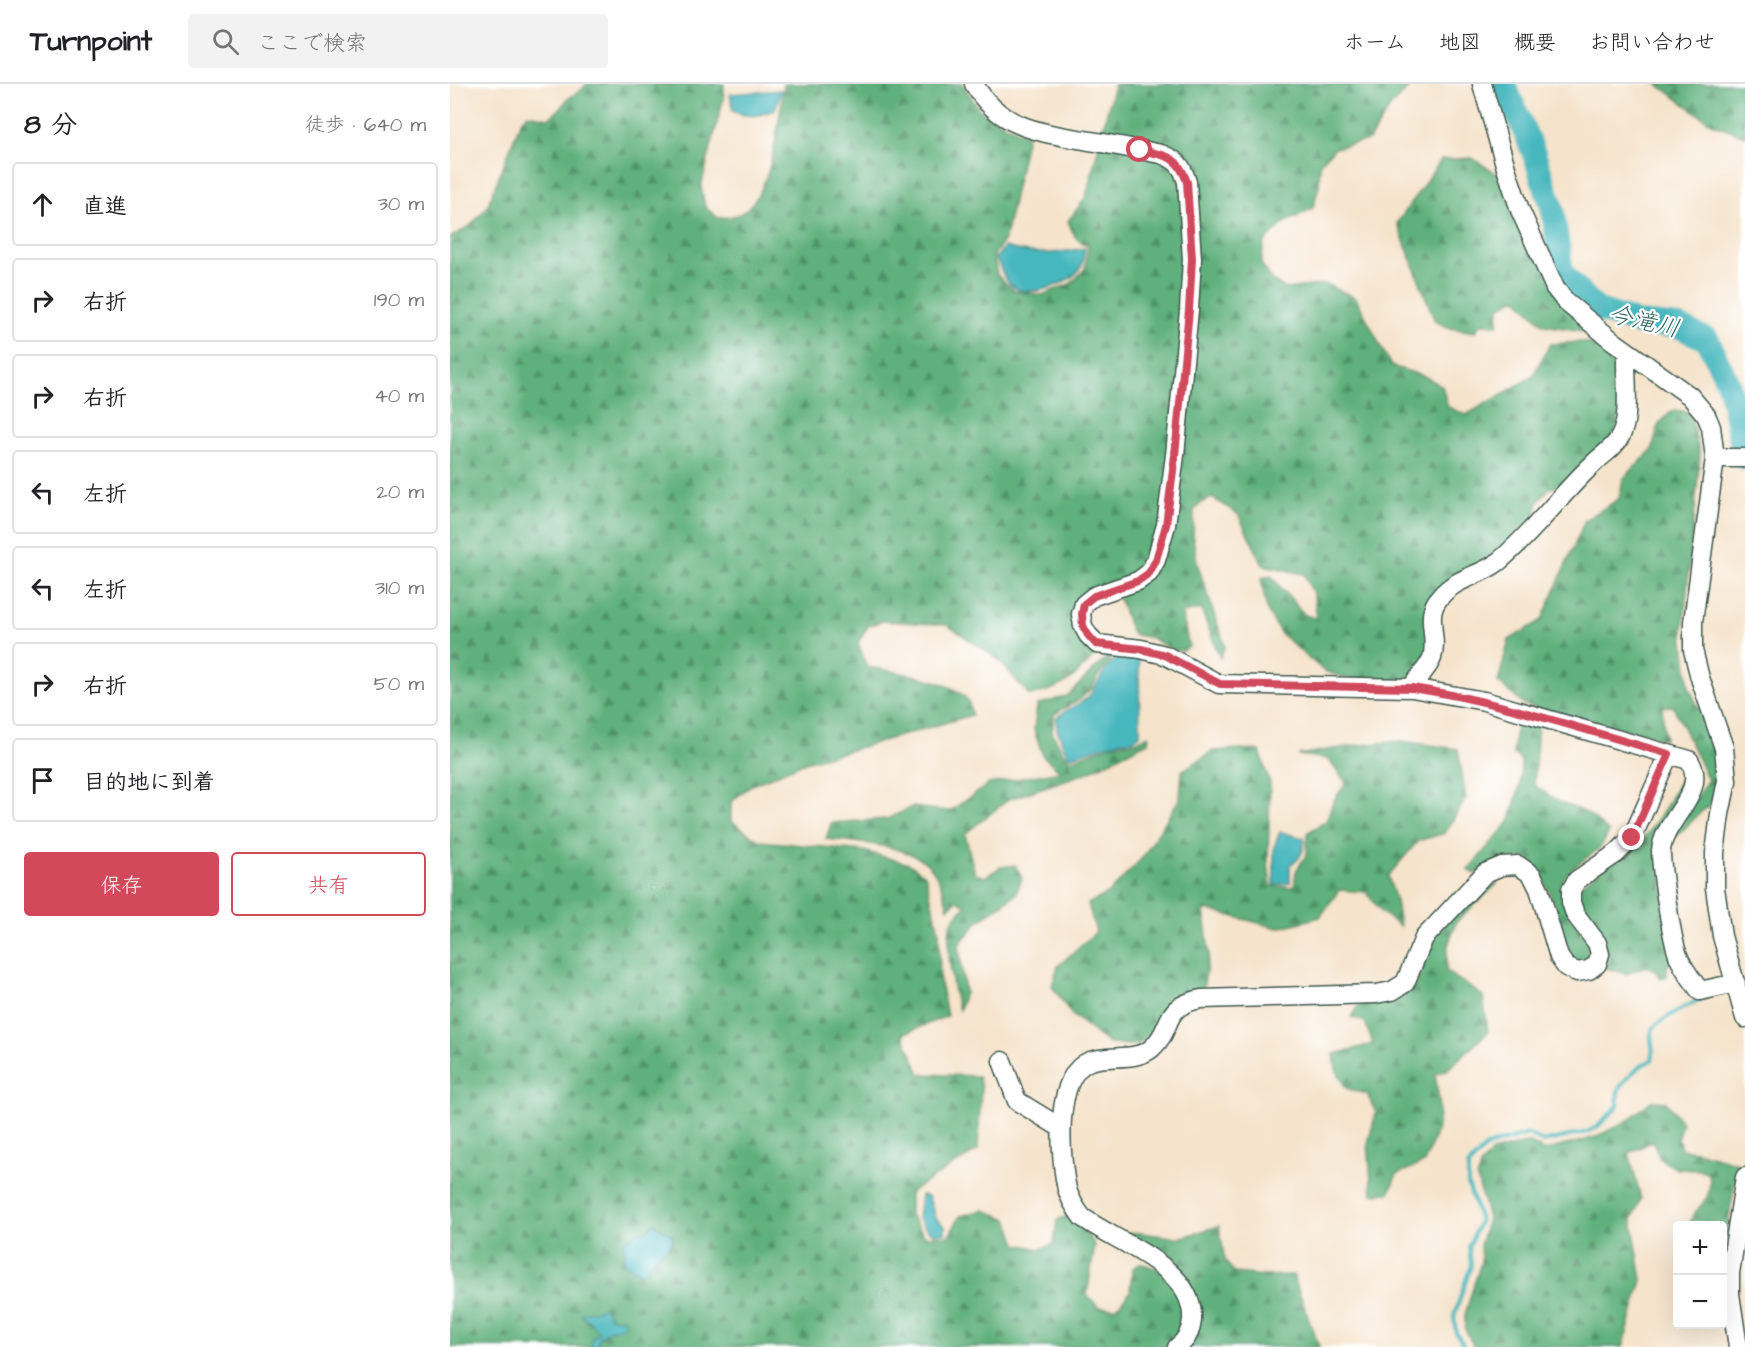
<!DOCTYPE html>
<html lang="ja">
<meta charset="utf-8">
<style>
body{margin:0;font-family:"Architects Daughter","Klee One",sans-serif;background:#f2f2f2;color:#202124}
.controls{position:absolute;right:18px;bottom:18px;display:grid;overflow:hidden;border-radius:6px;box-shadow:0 6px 24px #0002}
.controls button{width:54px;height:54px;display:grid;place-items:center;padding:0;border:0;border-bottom:2px solid #e0e0e0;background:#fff;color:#202124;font:30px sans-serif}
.stop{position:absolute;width:18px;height:18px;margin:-14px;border:4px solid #d1495b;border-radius:50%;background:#fff}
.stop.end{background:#d1495b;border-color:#fff;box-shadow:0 2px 6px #0008}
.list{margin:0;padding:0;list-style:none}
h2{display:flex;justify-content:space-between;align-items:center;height:78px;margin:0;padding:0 24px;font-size:26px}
h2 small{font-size:20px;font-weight:400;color:#757577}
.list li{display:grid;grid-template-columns:39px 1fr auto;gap:18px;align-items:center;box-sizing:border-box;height:84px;margin:0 12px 12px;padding:0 12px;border:2px solid #e0e0e0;border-radius:6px}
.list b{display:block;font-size:22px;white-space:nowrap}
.list em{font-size:20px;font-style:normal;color:#757577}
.actions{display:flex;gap:12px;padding:18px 24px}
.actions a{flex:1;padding:14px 0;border:2px solid #d1495b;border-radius:6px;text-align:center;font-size:21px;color:#d1495b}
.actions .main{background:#d1495b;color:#fff}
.icon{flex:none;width:33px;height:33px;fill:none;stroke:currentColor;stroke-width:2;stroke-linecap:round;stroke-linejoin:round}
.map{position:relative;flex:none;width:1295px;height:1263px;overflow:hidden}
header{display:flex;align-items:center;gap:36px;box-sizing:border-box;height:84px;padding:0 30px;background:#fff;border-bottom:2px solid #e0e0e0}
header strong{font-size:28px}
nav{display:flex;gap:33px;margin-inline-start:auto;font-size:21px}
.search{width:420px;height:54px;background:#f2f2f2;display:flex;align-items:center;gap:15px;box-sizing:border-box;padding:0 21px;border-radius:6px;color:#757577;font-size:22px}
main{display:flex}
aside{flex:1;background:#fff}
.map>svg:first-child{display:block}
</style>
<header>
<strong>Turnpoint</strong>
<div class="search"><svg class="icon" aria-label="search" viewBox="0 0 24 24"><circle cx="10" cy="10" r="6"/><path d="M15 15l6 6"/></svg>ここで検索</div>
<nav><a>ホーム</a><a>地図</a><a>概要</a><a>お問い合わせ</a></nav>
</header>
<main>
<aside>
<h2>8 分<small>徒歩 · 640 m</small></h2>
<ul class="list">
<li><svg class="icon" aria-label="ahead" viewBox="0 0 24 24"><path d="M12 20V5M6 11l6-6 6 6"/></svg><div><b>直進</b></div><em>30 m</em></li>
<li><svg class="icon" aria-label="right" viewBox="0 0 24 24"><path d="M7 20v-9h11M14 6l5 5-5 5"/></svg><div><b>右折</b></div><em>190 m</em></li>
<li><svg class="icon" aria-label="right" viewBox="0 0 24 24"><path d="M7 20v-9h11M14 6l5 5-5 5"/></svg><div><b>右折</b></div><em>40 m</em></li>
<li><svg class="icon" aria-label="left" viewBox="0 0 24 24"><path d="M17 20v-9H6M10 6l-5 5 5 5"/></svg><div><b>左折</b></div><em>20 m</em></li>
<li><svg class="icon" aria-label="left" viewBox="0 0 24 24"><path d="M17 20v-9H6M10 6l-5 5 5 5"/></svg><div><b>左折</b></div><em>310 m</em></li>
<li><svg class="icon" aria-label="right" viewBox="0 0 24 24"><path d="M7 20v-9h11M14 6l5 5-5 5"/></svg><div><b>右折</b></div><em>50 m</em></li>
<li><svg class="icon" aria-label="arrive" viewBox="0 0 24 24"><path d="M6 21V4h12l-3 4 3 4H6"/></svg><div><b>目的地に到着</b></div></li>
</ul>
<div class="actions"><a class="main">保存</a><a>共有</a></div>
</aside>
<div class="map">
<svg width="1295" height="1263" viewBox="0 0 1295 1263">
<defs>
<pattern id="forest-firs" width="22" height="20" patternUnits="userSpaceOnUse" patternTransform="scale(1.5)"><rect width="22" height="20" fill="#5fb07c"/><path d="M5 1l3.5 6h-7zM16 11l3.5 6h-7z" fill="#4e9066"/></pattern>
</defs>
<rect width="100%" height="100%" fill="#fff"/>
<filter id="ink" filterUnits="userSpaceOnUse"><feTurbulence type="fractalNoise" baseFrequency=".0167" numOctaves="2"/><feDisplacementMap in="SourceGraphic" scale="12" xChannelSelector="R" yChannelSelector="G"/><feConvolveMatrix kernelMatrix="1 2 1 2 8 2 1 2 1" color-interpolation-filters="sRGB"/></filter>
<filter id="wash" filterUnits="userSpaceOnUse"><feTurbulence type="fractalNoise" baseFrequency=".008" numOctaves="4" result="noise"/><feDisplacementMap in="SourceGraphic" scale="24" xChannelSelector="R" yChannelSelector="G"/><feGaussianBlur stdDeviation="1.35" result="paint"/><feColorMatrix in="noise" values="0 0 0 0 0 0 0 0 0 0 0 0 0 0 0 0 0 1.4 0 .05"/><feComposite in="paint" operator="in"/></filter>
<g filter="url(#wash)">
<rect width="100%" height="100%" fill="#f5e3cb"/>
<path fill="url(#forest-firs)" stroke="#3f7658" stroke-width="1.5" d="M136,0H274V12L251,103L255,123L268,134C274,133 281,133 287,131C323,118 329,33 334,0H512L531,28L577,52L555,154L544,171L547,191L564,207L592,211L620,200L635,185L638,162C625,157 623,149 618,137L636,113L664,0H962L941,22L919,56L885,64L870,79L869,102L863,124L834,139L814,159L811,180L823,197L836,205L876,200L906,214L941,282L974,292L992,302L998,323L1016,331L1082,293L1100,260L1131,258L1150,261L1170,275V329L1165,349L1113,402L1099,404L1088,419L1084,434L1043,471L996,498L977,572L966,588L952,599L896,594L874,587L831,550L817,527L811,494L821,492L855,531L867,535L864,512L854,490L813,481L788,430L763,414L754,417L744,426L743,455L748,482L775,562L770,574L751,525L732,529L739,563L732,567L720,565L702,554L682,550L670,517L659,498L625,541L636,563L646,570C625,594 611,607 579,611L548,575L497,541L432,537L418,542L408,559L417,583C442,587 504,595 518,617C520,621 521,627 522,631L402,666L358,677L300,702L281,718V737L310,757L414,767L459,780L475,791L489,847L490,898L497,932L453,950L470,990L528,992L531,1004L528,1066L460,1108V1131L475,1152H499L510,1132L534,1126L558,1135L567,1160L590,1165L604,1160L607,1136L622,1130L645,1161L637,1211L649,1223L666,1224L680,1208L682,1185L690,1179L708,1185L724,1200L735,1228L731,1250L716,1263H0V154L20,142L37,123L71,37L78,30L99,34C107,29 111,23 117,16C124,9 131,10 136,0Z
M1207,0H1295V52L1261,39Z
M1022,74L1049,91L1063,129L1146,249L1094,241L1066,214L1049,223L1048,241L1030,240L1025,248L999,244L985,237L947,139L991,76Z
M1223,326L1240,328L1250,372L1233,547L1239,603L1265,658L1272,689L1265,719L1252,727L1227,752L1231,735L1258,696L1223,622L1212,623L1215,655L1074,621L1048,598L1059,556L1092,536L1135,436L1169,415L1173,395L1202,366L1209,340Z
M663,572L647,593L642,604L629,616L604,630L602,648L615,672L621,676L665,660L686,658L699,651L698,658L636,689L559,715L515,750L525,790L535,793L551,783L565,781L572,794L566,810L529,837L509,860L515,909L509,926C503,910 493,850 503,836C506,831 512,826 516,822L508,816L498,824C494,811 491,796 482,785C464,761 404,758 376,755L381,739L437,735L462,723L500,727L539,700L610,687L593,672L584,646L587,621L617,612L657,573Z
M1067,633L1088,637L1084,701L1109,718L1137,729L1159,748L1151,763L1124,783L1112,796L1120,832L1144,865L1137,881L1121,880L1111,862L1110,836L1098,805L1088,786L1077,774L1050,775L1025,790L1018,786L1059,738L1070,702L1071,676L1063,670Z
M951,657L1008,665L1016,714L995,749L968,757L938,792L946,817L950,842L931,828L916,808L889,806L870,833L828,844L754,825L759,870L753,905L727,918L709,941L688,961L659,960L621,930L602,902L608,882L646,848L638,820L659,809L693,773L730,714L732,687L763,667L791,665L810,667L820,699L818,779L821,802L844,803L846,787L857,770V749L876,737L884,716L896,699L878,675L848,671L902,662Z
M1234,688L1240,690L1238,703L1207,760L1223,873L1217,884V892L1211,895L1205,886L1196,882L1176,890L1156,884L1158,870L1129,829L1127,803L1190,760L1213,728Z
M1044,793L1047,800L1007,837L998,861L996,887L1033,912L1038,948L997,986L985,990L989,1017L988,1044L974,1079L947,1090L939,1109L922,1110L918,1059L926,1029L917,1010L896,1004L886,985L884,970L923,960L915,938L901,933L912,916C924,914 949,913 958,907C974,896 973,870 984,854C1000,831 1023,812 1044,793Z
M1201,1017L1216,1018L1232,1038L1228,1053L1231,1065L1247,1067L1288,1079L1273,1172L1272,1142L1239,1141C1244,1120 1264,1121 1259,1090L1249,1086L1227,1085L1210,1075L1203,1057L1179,1069L1191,1115L1182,1135L1192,1196L1173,1263H1024L1015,1245V1230L1031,1178L1030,1161L1038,1134L1027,1095L1030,1082L1042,1068L1079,1058L1094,1067L1146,1053L1177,1037Z
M769,1142L775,1177L785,1189L815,1192L843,1191L869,1263H735L737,1189L728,1180L712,1174L677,1149H691L729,1154Z"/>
<path fill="#47b7be" stroke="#337a79" stroke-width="1.5" d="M332,6L325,25C310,32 297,35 283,26L280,10Z
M554,163C586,172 603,170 635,164C634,169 634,178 631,183C623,199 583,213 567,205C555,200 551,185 546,174Z
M674,573L688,575L689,577L690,651L684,656L666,658L620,673L617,671L607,645L606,634C616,625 630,621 639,612C650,599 655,575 674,573Z
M830,748L854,754C854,766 852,775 840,781V799L824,801V763Z
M471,1111L478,1112L486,1134L495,1143V1149L483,1150L475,1143L468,1133Z
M203,1139L224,1152L219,1163L199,1178L197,1188H191L174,1180L175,1165L173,1159L188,1147L197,1148Z
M154,1223L161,1234L175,1236L173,1243L159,1246L149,1254L148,1262L141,1263L142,1254L150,1248L131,1230C139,1226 147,1228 154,1223Z"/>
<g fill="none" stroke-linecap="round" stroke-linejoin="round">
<path stroke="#47b7be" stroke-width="4" d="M1015,1263L1006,1249L1004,1232L1021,1181L1019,1162L1030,1136L1018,1100V1082L1037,1062L1078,1050L1093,1058L1137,1048L1147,1043L1168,1022C1168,1018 1167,1011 1168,1007C1174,994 1190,981 1202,976C1205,966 1199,956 1202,947C1204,938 1244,918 1254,914"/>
<path stroke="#47b7be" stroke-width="24" d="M1054,0L1083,67L1102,123L1112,189L1146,225L1188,239L1230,243L1258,256L1279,302L1295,374"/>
</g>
</g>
<g filter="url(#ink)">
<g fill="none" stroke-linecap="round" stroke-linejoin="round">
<defs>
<path id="minor" d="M524,0C549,44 589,48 634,56C660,60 685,65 711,70C727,76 732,81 737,98L742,175L739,226L725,371L716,441L706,476L699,489L688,497L644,512L634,520L631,530L633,542L638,551L647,560L691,565L715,571L769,600L962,604L1034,617L1239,676C1260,708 1213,735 1211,767C1211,785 1222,861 1230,876C1235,887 1243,897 1250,907L1286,899
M1032,0L1056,84L1070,126L1105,204L1116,218L1163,257L1240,312L1256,331L1261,343L1265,374L1243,538V566L1250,594L1274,664L1277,697L1270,730L1265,769V804L1272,852L1295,934
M1265,374H1295
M962,604C967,593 978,585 982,574C989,552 973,532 990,513C1005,494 1030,492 1048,478C1083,449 1110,411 1143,380C1153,370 1165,364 1171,351C1180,333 1176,298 1176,278L1180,270
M552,977L567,1017L611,1044
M727,1263C737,1256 741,1247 742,1236C745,1183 667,1159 632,1133C626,1125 620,1115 617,1105C610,1074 603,991 640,977C659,970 686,978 702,964C725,943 710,923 751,915L926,910L942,907L955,899L974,854L1035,789L1052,782L1068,781L1082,791L1089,805L1109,873L1116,883L1127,888L1139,886L1147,880L1150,870L1147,859L1125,830L1121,818V806L1127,796L1167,769L1182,754L1219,670
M1288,1263L1280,1210V1189L1295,1093"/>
</defs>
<use href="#minor" stroke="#3f564b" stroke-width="21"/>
<use href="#minor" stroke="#fff" stroke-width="18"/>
</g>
</g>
<g fill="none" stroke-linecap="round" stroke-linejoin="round" filter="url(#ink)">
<path stroke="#d1495b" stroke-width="8" d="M690,66C715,71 728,71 737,98L742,175L739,226L725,371L716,441L706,476L699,489L688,497L644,512L634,520L632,530L633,542L638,551L646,560L691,565L715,571L770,600L962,604C1049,617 1134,646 1219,670L1182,754"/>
</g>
<g text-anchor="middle" stroke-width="4.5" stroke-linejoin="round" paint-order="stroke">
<g font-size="24" font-style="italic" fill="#2b625d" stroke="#fff">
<text transform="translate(1194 237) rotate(13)" y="8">今滝川</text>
</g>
</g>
</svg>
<div class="controls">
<button>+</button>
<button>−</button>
</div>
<div class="stop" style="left:690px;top:66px"></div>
<div class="stop end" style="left:1182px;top:754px"></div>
</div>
</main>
